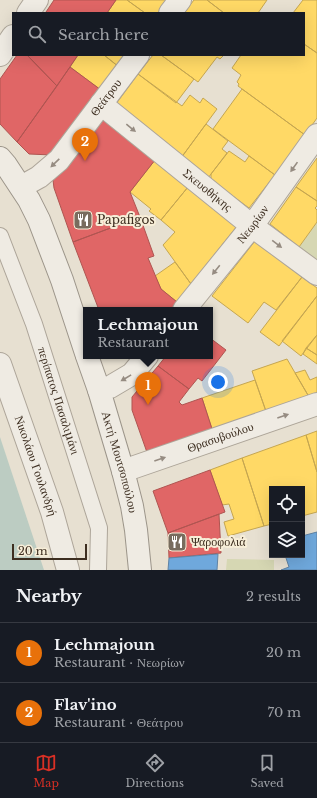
<!DOCTYPE html>
<meta charset="utf-8">
<style>
body{margin:0;font-family:"Libre Baskerville",serif;background:#20242c;color:#f1f3f6}
.controls{position:absolute;right:12px;bottom:12px;display:grid;overflow:hidden;border-radius:0px;box-shadow:0 4px 16px #0002}
.controls button{width:36px;height:36px;display:grid;place-items:center;padding:0;border:0;border-bottom:1px solid #363941;background:#171b24;color:#f1f3f6;font:20px sans-serif}
.scale{position:absolute;left:12px;bottom:10px;width:75px;box-sizing:border-box;padding-left:4px;border:2px solid #3d2e20;border-top:0;font-size:11px;line-height:14px;white-space:nowrap;color:#3d2e20;-webkit-text-stroke:3px #f7eed8;paint-order:stroke}
.you{position:absolute;left:218px;top:382px;width:14px;height:14px;margin:-10px;border:3px solid #fff;border-radius:50%;background:#1a73e8;box-shadow:0 0 0 6px #1a73e833}
.badge{display:grid;place-items:center;width:26px;height:26px;border-radius:50%;background:#d93025;color:#fff;font-size:13px;font-weight:700}
.pin{position:absolute;translate:-50% -33px;filter:drop-shadow(0 1px 2px #0008)}
.pin::after{content:'';position:absolute;top:21px;width:14px;height:12px;background:inherit;clip-path:polygon(0 0,100% 0,50% 100%)}
.popup{position:absolute;left:83px;top:307px;width:130px;height:52px;box-sizing:border-box;display:grid;place-content:center;border-radius:0px;background:#171b24;filter:drop-shadow(0 1px 3px #0005);font-size:13px;white-space:nowrap;color:#9ea1a6}
.popup b{font-size:15px;color:#f1f3f6}
.popup::after{content:'';position:absolute;left:50%;top:100%;margin-left:-8px;border:8px solid transparent;border-top-color:#171b24}
.list{margin:0;padding:0;list-style:none}
h2{display:flex;justify-content:space-between;align-items:center;height:52px;margin:0;padding:0 16px;font-size:17px}
h2 small{font-size:13px;font-weight:400;color:#9ea1a6}
.list li{display:grid;grid-template-columns:26px 1fr auto;gap:12px;align-items:center;box-sizing:border-box;height:60px;padding:0 16px;border-top:1px solid #363941}
.list b{display:block;font-size:15px;white-space:nowrap}
.list p{margin:0;font-size:13px;white-space:nowrap;color:#9ea1a6}
.list em{font-size:13px;font-style:normal;color:#9ea1a6}
.icon{flex:none;width:22px;height:22px;fill:none;stroke:currentColor;stroke-width:2;stroke-linecap:round;stroke-linejoin:round}
.map{position:relative;flex:none;width:317px;height:570px;overflow:hidden}
.search{position:absolute;background:#171b24;box-shadow:0 4px 16px #0002;left:12px;right:12px;top:12px;height:44px;display:flex;align-items:center;gap:10px;box-sizing:border-box;padding:0 14px;border-radius:0px;color:#9ea1a6;font-size:15px}
.sheet{height:172px;background:#171b24}
nav{display:flex;justify-content:space-around;align-items:center;box-sizing:border-box;height:56px;border-top:1px solid #363941;background:#171b24;font-size:11px;color:#9ea1a6}
nav a{display:grid;justify-items:center;gap:2px}
nav .on{color:#d93025}
.map>svg:first-child{display:block}
</style>
<div class="map">
<svg width="317" height="570" viewBox="0 0 317 570">
<rect width="100%" height="100%" fill="#e7e0d1"/>
<path fill="#d6d7b3" d="M317,222V260L299,247Z
M227,559L274,560V570H226Z"/>
<path fill="#bcccc2" d="M0,437L44,570H0Z"/>
<path fill="#ffd966" stroke="#c5a651" d="M116,0H127L145,13H107Z
M127,0H169L159,13H145Z
M194,0H207L224,13H184Z
M207,0H267L258,13H224Z
M303,0H317V53L304,44V13H293Z
M304,44L317,53V118L305,135L238,86L239,84L237,82L241,75L232,68L241,55H304Z
M78,55H104L119,67L101,90L70,67Z
M104,55H128L119,67Z
M153,55H161L194,79L176,103L138,74Z
M161,55H224L220,59L217,57L198,82Z
M138,74L182,106L190,95L200,103L203,98L217,109L181,158L113,108Z
M242,89L305,135L275,175L213,129Z
M206,124L228,141L222,149L227,153L208,178L181,158Z
M229,151L245,162L249,156L275,175L249,208L211,180V174Z
M317,158V201L296,187Z
M155,160L188,187L161,220L149,211L151,209L130,192Z
M188,187L237,226L191,284L163,245L175,232L161,220Z
M296,187L317,201V206L315,208L317,210V222L299,247L270,224Z
M255,241L302,277L276,310L264,302L248,323L212,296Z
M175,262L191,284L177,302L161,289L155,276Z
M302,277L317,288V296L279,346L260,332Z
M317,296V335L301,356L282,341Z
M317,335V355L306,348Z
M306,348L317,355V364L303,354Z
M287,359L312,402L268,417L252,371Z
M305,370L310,380L317,377V400L312,402L295,373Z
M255,380L268,417L214,435L202,398Z
M317,431V472L306,435Z
M306,435L317,472V512L302,516V489H272V524L264,526L242,458Z
M242,458L264,526L228,536L224,522L234,519L229,504L222,505L210,470Z"/>
<path fill="#e06666" stroke="#af5551" d="M54,0H116L107,13H47L46,12Z
M17,55H27L57,86L17,142L0,124V79Z
M27,55H78L57,86Z
M70,67L101,90L52,155L29,154L17,142Z
M103,119L155,160L130,192L140,217L73,242L54,188L53,180Z
M140,217L154,256L148,258L161,289L177,302L171,310H99L73,242Z
M210,338L226,350L202,381L198,378L189,389L158,366L166,356H210Z
M158,366L189,389L179,402L182,405L202,398L214,435L149,458L132,410V397Z
M210,470L225,512L168,533L153,491Z
M219,514L221,553L169,558L168,533Z"/>
<path fill="#6fa8dc" stroke="#6083a4" d="M317,532V570H281L289,567L285,555H302V536Z
M218,554L217,570H168L169,558Z"/>
<g fill="none" stroke-linecap="round" stroke-linejoin="round">
<defs>
<g id="pedestrian">
<path id="s1" d="M0,236L34,324L99,528L98,570"/>
</g>
<g id="minor">
<path d="M28,13L37,0"/>
<path d="M170,13L180,0"/>
<path d="M0,55L13,36"/>
<path id="s2" d="M101,104L252,226L317,274"/>
<path id="s3" d="M21,187L39,177L59,160L138,55"/>
<path id="s4" d="M184,310L252,226L317,135"/>
<path id="s5" d="M0,364L52,512L68,570"/>
<path d="M99,390L110,387L132,374L147,356"/>
<path id="s6" d="M123,471L317,404"/>
</g>
<g id="secondary">
<path d="M0,158L6,165L29,200L39,220L62,280L86,353"/>
<path id="s7" d="M87,356L99,390L123,471L132,506L136,530L140,570"/>
</g>
</defs>
<use href="#pedestrian" stroke="#ada599" stroke-width="18"/>
<use href="#minor" stroke="#ada599" stroke-width="24"/>
<use href="#secondary" stroke="#9c958a" stroke-width="24"/>
<use href="#pedestrian" stroke="#efebe3" stroke-width="16"/>
<use href="#minor" stroke="#efebe3" stroke-width="22"/>
<use href="#secondary" stroke="#efebe3" stroke-width="22"/>
</g>
<defs><path id="oneway-solid" d="M-6-.8H1V-3.2L6.5 0L1 3.2V.8H-6Z"/></defs>
<g fill="#968c82">
<use href="#oneway-solid" transform="translate(131 128) rotate(39)"/>
<use href="#oneway-solid" transform="translate(55 163) rotate(136)"/>
<use href="#oneway-solid" transform="translate(294 167) rotate(125)"/>
<use href="#oneway-solid" transform="translate(277 244) rotate(37)"/>
<use href="#oneway-solid" transform="translate(216 270) rotate(129)"/>
<use href="#oneway-solid" transform="translate(126 378) rotate(149)"/>
<use href="#oneway-solid" transform="translate(283 416) rotate(-19)"/>
<use href="#oneway-solid" transform="translate(160 459) rotate(-19)"/>
</g>
<defs>
<symbol id="restaurant-square" viewBox="-11 -11 22 22"><rect x="-9" y="-9" width="18" height="18" rx="4" fill="#786c5e" stroke="#f7eed8"/><path d="M-5-6h1v4h1v-4h1v4h1v-4h1v5L-1.5 .5V6h-2V.5L-5-1ZM5-6V6H3V1.5H1.5Q1.5-4 5-6Z" fill="#fff"/></symbol>
</defs>
<g fill-rule="evenodd">
<use href="#restaurant-square" x="72" y="209" width="22" height="22"/>
<use href="#restaurant-square" x="166" y="531" width="22" height="22"/>
</g>
<g text-anchor="middle" stroke-width="4" stroke-linejoin="round" paint-order="stroke">
<g font-size="12" fill="#3d2e20" stroke="#f7eed8">
<text dy="4" stroke="none"><textPath href="#s3" startOffset="125">Θεάτρου</textPath></text>
<text dy="4" stroke="none"><textPath href="#s2" startOffset="137">Σκευοθήκης</textPath></text>
<text dy="4" stroke="none"><textPath href="#s4" startOffset="110">Νεωρίων</textPath></text>
<text dy="4" stroke="none"><textPath href="#s1" startOffset="175">περίπατος Πασαλιμάνι</textPath></text>
<text dy="4" stroke="none"><textPath href="#s6" startOffset="103">Θρασυβούλου</textPath></text>
<text dy="4" stroke="none"><textPath href="#s7" startOffset="111">Ακτή Μουτσοπούλου</textPath></text>
<text dy="4" stroke="none"><textPath href="#s5" startOffset="108">Νικολάου Γουλανδρή</textPath></text>
</g>
<g font-size="12" fill="#3d2e20" stroke="#f7eed8" text-anchor="start">
<text x="97" y="224">Papafigos</text>
<text x="191" y="546">Ψαροφολιά</text>
</g>
</g>
</svg>
<div class="controls">
<button><svg class="icon" aria-label="locate" viewBox="0 0 24 24"><circle cx="12" cy="12" r="6"/><path d="M12 2v4M12 18v4M2 12h4M18 12h4"/></svg></button>
<button><svg class="icon" aria-label="layers" viewBox="0 0 24 24"><path d="M12 4l9 5-9 5-9-5zM3 14l9 5 9-5"/></svg></button>
</div>
<div class="scale">20 m</div>
<div class="you"></div>
<div class="pin badge" style="left:148px;top:405px;background:#e8710a">1</div>
<div class="popup"><b>Lechmajoun</b>Restaurant</div>
<div class="pin badge" style="left:85px;top:161px;background:#e8710a">2</div>
<div class="search"><svg class="icon" aria-label="search" viewBox="0 0 24 24"><circle cx="10" cy="10" r="6"/><path d="M15 15l6 6"/></svg>Search here</div>
</div>
<section class="sheet">
<h2>Nearby<small>2 results</small></h2>
<ul class="list">
<li><span class="badge" style="background:#e8710a">1</span><div><b>Lechmajoun</b><p>Restaurant · Νεωρίων</p></div><em>20 m</em></li>
<li><span class="badge" style="background:#e8710a">2</span><div><b>Flav'ino</b><p>Restaurant · Θεάτρου</p></div><em>70 m</em></li>
</ul>
</section>
<nav>
<a class="on"><svg class="icon" aria-label="map" viewBox="0 0 24 24"><path d="M3 6l6-2 6 2 6-2v14l-6 2-6-2-6 2zM9 4v14M15 6v14"/></svg>Map</a>
<a><svg class="icon" aria-label="directions" viewBox="0 0 24 24"><path d="M12 3l9 9-9 9-9-9zM9 14v-3h6M13 9l2 2-2 2"/></svg>Directions</a>
<a><svg class="icon" aria-label="saved" viewBox="0 0 24 24"><path d="M7 4h10v16l-5-4-5 4z"/></svg>Saved</a>
</nav>
